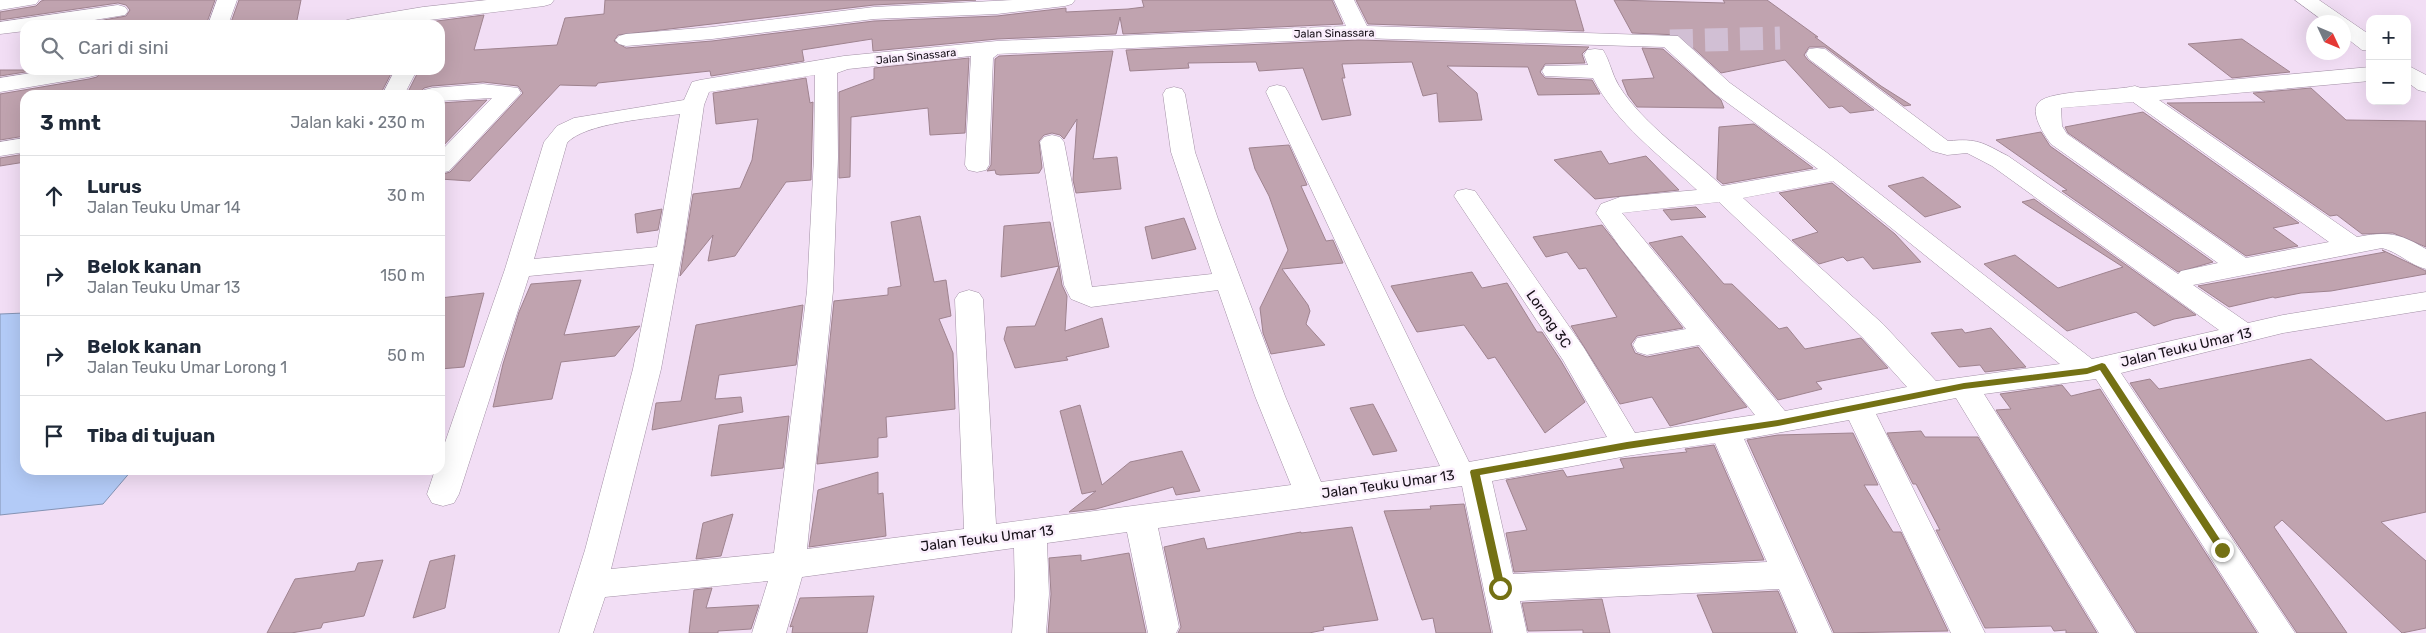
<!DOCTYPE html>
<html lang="id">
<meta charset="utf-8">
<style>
body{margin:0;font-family:Rubik,sans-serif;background:#f6f6f7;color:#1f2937}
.controls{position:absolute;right:15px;top:15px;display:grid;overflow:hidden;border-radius:10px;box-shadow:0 5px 20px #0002}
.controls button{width:45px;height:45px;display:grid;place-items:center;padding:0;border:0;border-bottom:1px solid #e0e1e3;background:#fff;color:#1f2937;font:25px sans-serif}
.compass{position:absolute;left:2306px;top:15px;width:45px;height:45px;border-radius:50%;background:#fff;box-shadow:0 5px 20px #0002;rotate:134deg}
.stop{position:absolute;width:15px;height:15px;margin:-11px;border:4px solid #747114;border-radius:50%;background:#fff}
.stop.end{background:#747114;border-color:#fff;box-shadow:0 1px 5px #0008}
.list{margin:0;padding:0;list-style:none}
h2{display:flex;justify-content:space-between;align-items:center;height:65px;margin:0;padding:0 20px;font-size:21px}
h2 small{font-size:16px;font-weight:400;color:#747a83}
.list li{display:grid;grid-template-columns:32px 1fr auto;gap:15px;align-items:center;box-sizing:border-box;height:80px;padding:0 20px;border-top:1px solid #e0e1e3}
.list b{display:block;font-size:19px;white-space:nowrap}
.list p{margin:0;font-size:16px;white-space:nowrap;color:#747a83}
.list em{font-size:16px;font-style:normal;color:#747a83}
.icon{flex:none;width:28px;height:28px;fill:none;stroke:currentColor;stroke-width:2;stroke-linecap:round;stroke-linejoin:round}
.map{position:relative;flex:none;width:2426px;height:633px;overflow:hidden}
.search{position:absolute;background:#fff;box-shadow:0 5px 20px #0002;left:20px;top:20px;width:425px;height:55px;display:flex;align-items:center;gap:12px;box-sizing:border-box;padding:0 18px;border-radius:15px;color:#747a83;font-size:19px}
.panel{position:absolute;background:#fff;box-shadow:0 5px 20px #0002;left:20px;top:90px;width:425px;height:385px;border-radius:15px}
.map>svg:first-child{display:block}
</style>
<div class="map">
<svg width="2426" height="633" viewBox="0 0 2426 633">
<rect width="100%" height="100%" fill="#f2def5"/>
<path fill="#b3cbf7" stroke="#8493b4" d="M25,313V470H132L103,504L0,515V314Z"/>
<path fill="#c0a3af" stroke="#9f838f" d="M45,0H215L206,25H76L126,16L130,10L126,5L118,3L0,20V12L36,6L41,1Z
M239,0H301L296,25H230Z
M605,0H976L874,5L618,35L614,41L626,48L712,41L874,21L997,16L1066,8V12L1128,9L1144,7L1142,0H1332L1343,24L1123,34L1120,17L1116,34L997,39L873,51L872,39L802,50L804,61L711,76L710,71L598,83L596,86L560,85L470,181L440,179V175L450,172L523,93L518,86L483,82L432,86L424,88L420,93L407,94L419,70H440V25H428L429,22L484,15L474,50L557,45L565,18L604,14Z
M1356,0H1575L1584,31L1368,24Z
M1614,0L1725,3L1723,0H1767L1818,37H1815L1881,86L1911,105L1904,106L1825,47H1809L1804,55L1808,60L1874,110L1850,113L1842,106L1829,108L1785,60L1721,73L1679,35L1632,33Z
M2242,39L2290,72L2232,78L2188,44Z
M1359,40L1589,47L1582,54L1585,63L1545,64L1540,72L1545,78L1592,80L1600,94L1538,95L1528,67L1447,66L1477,93L1482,120L1439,122L1437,93L1423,96L1412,62L1342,64L1345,78H1342L1351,115L1322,120L1303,68L1259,71L1256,62L1188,63L1189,68L1130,71L1126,50Z
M1642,48L1663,49L1721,100L1724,108L1637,107L1628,95L1622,80L1654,78Z
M1113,51L1093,159L1117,157L1121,189L1076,193L1073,180L1077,119L1064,139L1060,135L1052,133L1044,135L1039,141L1042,168L1039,173L1000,175L996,174L995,170L987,171L991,165L995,59L999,56Z
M969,58L965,133L930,135L928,108L851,117L850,177L839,178V92L874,79V68Z
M0,70H38L0,76Z
M102,70H393L382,91L354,95H25V136L0,140V94L89,79L97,77Z
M806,78L810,103L813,102L811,180L786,182L735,256L708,261L713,235L680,276L693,194L740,188L752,160L758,119L716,124L713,93Z
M2311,88L2346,120L2426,121V247L2393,233L2362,234L2337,215L2330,216L2167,103L2265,102L2253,93Z
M487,100L440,149V103Z
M2143,112L2299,223L2273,228L2298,246L2246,256L2068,133L2065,127Z
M1754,124L1813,168L1723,184L1717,179L1719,127Z
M2041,132L2050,146L2213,262L2178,272L2062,191L2067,190L1996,140Z
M1289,145L1307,185L1301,186L1326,241L1333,240L1343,263L1282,269L1308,305L1310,311L1306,324L1325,345L1271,354L1263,333L1260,308L1288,250L1269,196L1255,169L1249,148Z
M1601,151L1609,164L1646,156L1679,190L1595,199L1554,160Z
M25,154V162L0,166V158Z
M1923,177L1961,207L1925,217L1888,186Z
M1832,183L1895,234L1921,262L1873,269L1863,257L1847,261L1843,257L1819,264L1792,240L1818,232L1779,193Z
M2034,199L2196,315L2174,319L2154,326L2136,312L2067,331L1984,264L2015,255L2058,288L2123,267L2022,202Z
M1696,207L1706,217L1671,220L1663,210Z
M662,209L658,230L637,233L635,214Z
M920,216L934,282L946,280L951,316L939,319L953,353L955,409L886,417L887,437L878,438V457L817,464L834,301L888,295V288L901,286L891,222Z
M1184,218L1196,249L1152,259L1145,227Z
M1050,222L1059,266L1001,277L1004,226Z
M1602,225L1683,328L1637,336L1631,344L1635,353L1647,357L1698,347L1747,407L1670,426L1652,397L1620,404L1571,326L1617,317L1586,268L1579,269L1567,252L1546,257L1533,237Z
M1682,236L1724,284H1732L1779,329L1787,327L1805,349L1861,338L1888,368L1816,382L1822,389L1778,400L1649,243Z
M2382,250L2426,271V274L2331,291L2301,293L2275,298L2273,297L2229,307L2198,286L2385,252Z
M1059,266L1062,285L1067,296L1065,331L1102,318L1109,347L1066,357L1068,360L1015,368L1004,339L1007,327L1035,326Z
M1472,272L1482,288L1507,283L1537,332H1542L1561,361L1585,402L1545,433L1495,357L1488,359L1464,325L1417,332L1391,286Z
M581,280L564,335L640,326L615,356L561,362L552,399L493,407L503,364L519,312L531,284Z
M484,293L464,367L440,369V298Z
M803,305L796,365L719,375L715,399L741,397L743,412L652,430L656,403L681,401L696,325Z
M1991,328L2026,367L1985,372L1980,365L1959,367L1931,333L1962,329L1965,333Z
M2311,359L2386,421L2426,412V512L2381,522L2426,561V628L2402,633L2282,520L2274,527L2347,633H2297L2130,383L2150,379L2159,389Z
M2062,385L2071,396L2100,389L2257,633H2137L1996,410L2011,409L2000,394Z
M1373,404L1387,431L1397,451L1373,455L1350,408Z
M1080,405L1102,485L1130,462L1182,451L1200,491L1176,495L1173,487L1096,509L1069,512L1096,491L1082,494L1060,411Z
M789,416L783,468L711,476L719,425Z
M1921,431L1925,437H1978L2097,633H2066V630L2054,631L2051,626L1985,628L1936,530H1940L1916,484H1913L1887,433Z
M1853,433L1878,485H1864L1893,532H1901L1948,631L1834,633L1747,440L1778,435Z
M1714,445L1764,560L1514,572L1506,533L1527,530L1506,480L1563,470L1567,477L1624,468L1620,459L1687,452L1685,449Z
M878,472V494L883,493L886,536L809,547L818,490Z
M1464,504L1491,633H1436L1433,618L1422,620L1384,511L1431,509L1430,506Z
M733,514L721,556L696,559L703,523Z
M1352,527L1378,620L1323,627L1324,630L1309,633H1178L1181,627L1164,547L1204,538L1207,549L1301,532V533Z
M1129,553L1146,633H1048L1051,594L1049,558L1081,555V561Z
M455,555L445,608L413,618L430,561Z
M383,560L364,616L323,623L321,628L291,633H267L295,579L355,571L358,563Z
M712,588L706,608L759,605L751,629L718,631V633H689L694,590Z
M1778,591L1796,633H1713L1697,595Z
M874,596L867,633H792L793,626L790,627L800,598Z
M1602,599L1610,633H1583V630L1528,631L1522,603Z"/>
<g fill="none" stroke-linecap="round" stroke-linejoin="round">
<path stroke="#d1bfd4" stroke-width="23" stroke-dasharray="23 12" stroke-linecap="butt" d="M1670,41L1780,38"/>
<defs>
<path id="minor" d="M0,0H39L36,4L0,10Z
M217,0H237L228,25H208Z
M487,0H554L551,4L544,6L388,25H341L344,21L351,19L423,7Z
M1013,0H1075L1072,4L1065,6L997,14L874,19L712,39L626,46L619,44L615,40L619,36L626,34L712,27L874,7Z
M1334,0H1354L1367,26L1678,36L1730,83L1826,152L2092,359L2219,330L1992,166L1967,153L1947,155L1932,151L1809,59L1806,54L1809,49L1817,48L1825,49L1948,141C1978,138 1983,143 2008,156L2178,274L2181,271L2218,263L2051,144C2044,135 2029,112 2039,102C2051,90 2115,91 2135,86L2141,88L2370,67V81L2159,100L2357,237C2387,231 2400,233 2426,249V269C2410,265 2398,252 2382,248L2193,285L2248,323L2283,315L2426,292V310L2283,333L2121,373L2295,633H2259L2096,379L1984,394L2135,633H2099L1956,398L1876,414L1985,633H1951L1849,420L1744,439L1832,633H1798L1779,589L1520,601L1527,633H1493L1462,486L1158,528L1179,627L1176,633H1148L1127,532L1047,543L1049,594L1046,633H1012L1015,594L1014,548L802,577L786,633H752L768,581L605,597L593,633H559L585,550L633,369L654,264L529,276L459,494L454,503L443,506L432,503L427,494L435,470H440V457L505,269L544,142L557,126L574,118L684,100L692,82L700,80L844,56L997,41L1346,26ZM1359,38L1664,47L1714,93L1818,169L1722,186C1688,154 1644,125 1619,86C1612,75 1610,61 1603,50L1595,49L1587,50L1584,55L1588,65L1545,66L1542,71L1545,76L1593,78C1616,124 1661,156 1697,190L1620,197L1601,204L1596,213L1620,247L1686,329L1637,338L1633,345L1637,352L1647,355L1699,345L1755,415L1635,433L1584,348L1475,191L1466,189L1457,191L1454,196L1563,360L1607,437L1469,462L1288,92L1285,87L1277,85L1269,87L1266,92L1440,466L1321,482L1285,396L1218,219L1195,152L1185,94L1182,89L1174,87L1166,89L1163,94L1171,152L1212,274L1092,287L1064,142L1060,137L1052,135L1044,137L1040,142L1064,285L1071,299L1091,307L1218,290L1255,396L1291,485L996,524L983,299L979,293L969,290L959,293L955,299L964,529L807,549L833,291L838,157L837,73L848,69L971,56L965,165L968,170L977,172L986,170L989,165L993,58L998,54ZM815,75L814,157L807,291L774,553L611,569L661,369L684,243L704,105L709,92ZM2133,102L2329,242L2246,258L2067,134L2062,126L2061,108ZM680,114L657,247L534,259L567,143C584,123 653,118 680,114ZM1833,181L2060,364L1936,381L1883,324L1743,198ZM1719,202L1863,338L1907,387L1785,411L1622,213ZM1715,443L1767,562L1513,574L1492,481L1627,456Z
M118,5L125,7L128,11L125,15L64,25H25V31L0,34V22Z
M50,70H100L97,75L89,77L0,92V78Z
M395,70H417L404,95H382Z
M483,84L518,88L521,93L449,171L440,173V152L492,98L440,101V95H421L424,90L432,88Z
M25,138V152L0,156V142Z"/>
<path id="major" d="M2295,0H2319L2370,35V51L2362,50L2344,36V22H2325Z
M2407,65L2426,75V92L2418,90L2407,82Z"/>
</defs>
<use href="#minor" stroke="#a290a5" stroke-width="1"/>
<use href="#major" stroke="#a290a5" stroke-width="1"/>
<use href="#minor" fill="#fff" fill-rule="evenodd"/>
<use href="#major" fill="#fff" fill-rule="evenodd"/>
</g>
<path fill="#747114" d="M2102,363L2105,364L2225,547V552H2219L2100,370L2087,374L1964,389L1778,426L1627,449L1480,475L1505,588L1500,592L1496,588L1470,472L1471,470L1627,442L1778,420L1964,383L2087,368Z"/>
<g text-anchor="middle" stroke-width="5" stroke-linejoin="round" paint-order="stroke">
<g font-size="11" fill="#161018" stroke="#faeefc">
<text transform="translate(1334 33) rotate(-1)" y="4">Jalan Sinassara</text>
<text transform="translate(916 56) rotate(-6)" y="4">Jalan Sinassara</text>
</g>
<g font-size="14" fill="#161018" stroke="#faeefc">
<text transform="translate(1549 319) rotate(55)" y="5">Lorong 3C</text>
<text transform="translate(2186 347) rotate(-13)" y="5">Jalan Teuku Umar 13</text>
<text transform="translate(1388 484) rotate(-8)" y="5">Jalan Teuku Umar 13</text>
<text transform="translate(987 538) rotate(-7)" y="5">Jalan Teuku Umar 13</text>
</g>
</g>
</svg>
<div class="controls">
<button>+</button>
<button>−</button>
</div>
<svg class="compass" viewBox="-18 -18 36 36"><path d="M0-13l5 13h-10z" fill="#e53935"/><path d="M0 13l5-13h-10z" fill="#747a83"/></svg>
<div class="stop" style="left:1500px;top:588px"></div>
<div class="stop end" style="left:2222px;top:550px"></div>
<div class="search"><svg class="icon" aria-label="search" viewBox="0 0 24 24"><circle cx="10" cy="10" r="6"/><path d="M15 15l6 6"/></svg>Cari di sini</div>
<section class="panel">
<h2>3 mnt<small>Jalan kaki · 230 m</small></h2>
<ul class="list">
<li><svg class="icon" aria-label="ahead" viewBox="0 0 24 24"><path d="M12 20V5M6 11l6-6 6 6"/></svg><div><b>Lurus</b><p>Jalan Teuku Umar 14</p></div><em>30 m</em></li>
<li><svg class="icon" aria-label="right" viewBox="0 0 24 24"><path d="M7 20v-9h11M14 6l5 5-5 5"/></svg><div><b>Belok kanan</b><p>Jalan Teuku Umar 13</p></div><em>150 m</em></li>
<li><svg class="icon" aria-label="right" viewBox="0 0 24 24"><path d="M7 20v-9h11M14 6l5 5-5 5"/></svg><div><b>Belok kanan</b><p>Jalan Teuku Umar Lorong 1</p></div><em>50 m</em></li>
<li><svg class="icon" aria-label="arrive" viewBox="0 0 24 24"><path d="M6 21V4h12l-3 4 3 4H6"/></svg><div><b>Tiba di tujuan</b></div></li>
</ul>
</section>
</div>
